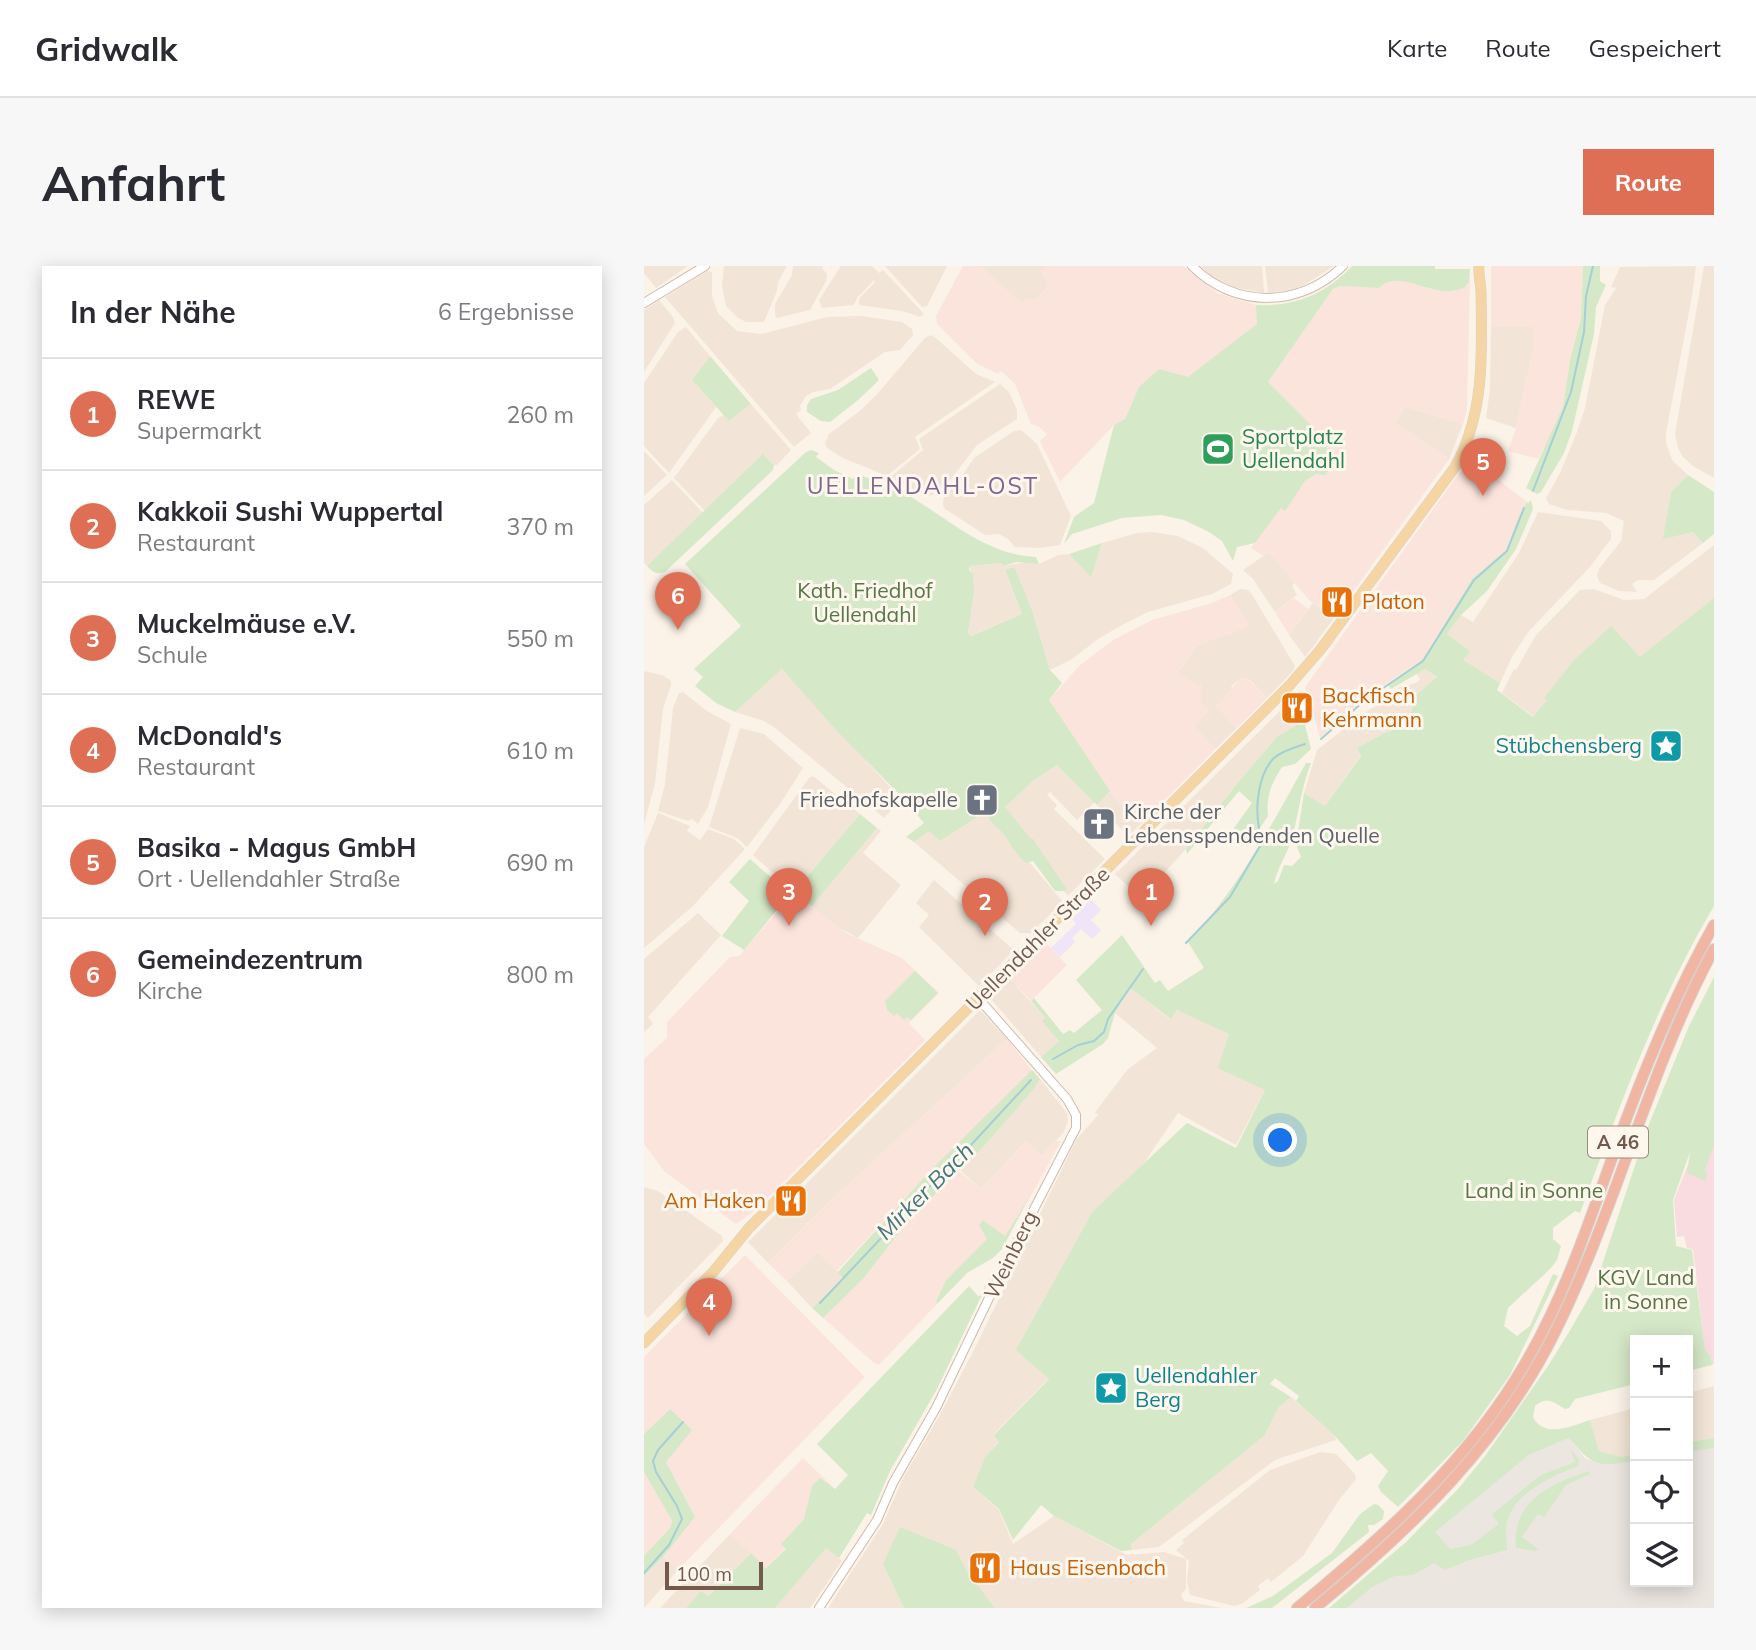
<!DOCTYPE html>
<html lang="de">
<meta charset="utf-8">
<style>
body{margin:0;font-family:Mulish,sans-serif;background:#f7f7f7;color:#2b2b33}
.controls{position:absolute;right:21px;bottom:21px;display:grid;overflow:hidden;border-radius:0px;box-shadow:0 4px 18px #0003}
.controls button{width:63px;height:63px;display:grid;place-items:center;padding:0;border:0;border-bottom:2px solid #e1e1e2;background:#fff;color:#2b2b33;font:35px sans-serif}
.scale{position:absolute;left:21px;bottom:18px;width:98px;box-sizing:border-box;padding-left:7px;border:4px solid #745a4d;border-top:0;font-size:19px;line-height:24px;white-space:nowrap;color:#745a4d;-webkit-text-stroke:5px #fef7ee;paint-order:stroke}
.you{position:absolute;left:637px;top:875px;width:24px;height:24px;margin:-18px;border:5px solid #fff;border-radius:50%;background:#1a73e8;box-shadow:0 0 0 10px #1a73e833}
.badge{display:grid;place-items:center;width:46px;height:46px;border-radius:50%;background:#de6f55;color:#fff;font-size:23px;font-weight:700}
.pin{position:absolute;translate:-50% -58px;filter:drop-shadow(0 2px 4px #0008)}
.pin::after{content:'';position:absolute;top:37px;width:24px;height:21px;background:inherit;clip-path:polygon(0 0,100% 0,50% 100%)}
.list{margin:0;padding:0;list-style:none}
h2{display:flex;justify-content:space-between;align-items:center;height:91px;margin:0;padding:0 28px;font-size:30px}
h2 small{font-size:23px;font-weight:400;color:#7c7c81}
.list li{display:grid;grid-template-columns:46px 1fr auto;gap:21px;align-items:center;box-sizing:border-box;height:112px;padding:0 28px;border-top:2px solid #e1e1e2}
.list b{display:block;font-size:26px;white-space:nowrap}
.list p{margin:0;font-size:23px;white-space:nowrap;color:#7c7c81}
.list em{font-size:23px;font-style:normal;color:#7c7c81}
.icon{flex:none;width:38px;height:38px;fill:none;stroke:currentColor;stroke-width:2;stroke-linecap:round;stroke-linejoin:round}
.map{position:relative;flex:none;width:1070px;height:1342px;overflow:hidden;border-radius:0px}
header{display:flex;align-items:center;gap:42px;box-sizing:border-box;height:98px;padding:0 35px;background:#fff;border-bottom:2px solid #e1e1e2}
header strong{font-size:33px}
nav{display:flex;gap:38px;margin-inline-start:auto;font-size:24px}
.intro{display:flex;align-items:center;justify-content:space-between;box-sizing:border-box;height:168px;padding:0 42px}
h1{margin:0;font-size:49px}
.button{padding:18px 32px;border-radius:0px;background:#de6f55;color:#fff;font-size:24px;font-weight:700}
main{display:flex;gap:42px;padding:0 42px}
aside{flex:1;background:#fff;border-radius:0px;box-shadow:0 4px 18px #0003}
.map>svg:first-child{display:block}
</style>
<header>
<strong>Gridwalk</strong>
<nav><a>Karte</a><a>Route</a><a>Gespeichert</a></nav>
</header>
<div class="intro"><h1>Anfahrt</h1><a class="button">Route</a></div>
<main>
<aside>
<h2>In der Nähe<small>6 Ergebnisse</small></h2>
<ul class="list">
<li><span class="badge">1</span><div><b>REWE</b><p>Supermarkt</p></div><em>260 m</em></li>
<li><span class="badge">2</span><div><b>Kakkoii Sushi Wuppertal</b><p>Restaurant</p></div><em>370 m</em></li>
<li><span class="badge">3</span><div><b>Muckelmäuse e.V.</b><p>Schule</p></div><em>550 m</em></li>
<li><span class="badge">4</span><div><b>McDonald's</b><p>Restaurant</p></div><em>610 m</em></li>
<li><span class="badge">5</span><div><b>Basika - Magus GmbH</b><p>Ort · Uellendahler Straße</p></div><em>690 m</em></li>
<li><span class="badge">6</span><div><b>Gemeindezentrum</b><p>Kirche</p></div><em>800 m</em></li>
</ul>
</aside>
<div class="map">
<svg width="1070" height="1342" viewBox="0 0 1070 1342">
<rect width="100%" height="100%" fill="#fbf3e8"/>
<path fill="#f2e5d7" d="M0,0H44L12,22L0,7Z
M80,0H143L134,16L133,25L120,56H102L94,52L82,40L78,19Z
M149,0H179L178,2L183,8L182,15L166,44L133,52L131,48V38L148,9Z
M197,0H228L235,7L239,4L280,48L276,51L258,45L215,39V33L231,16L230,14L213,32L210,39L178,42L175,34Z
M241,0H303L283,40L278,41Z
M336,0H403L397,5L403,16V21L393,33H382L378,38Z
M556,0H618L620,27L589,21L568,10Z
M621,0H690L660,19L649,24L624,27Z
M1052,0L1048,30L1022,167V177L1028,194L1044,209L1027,226L1020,272L1049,266L1059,277L1010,314H994L988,318L993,326L975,325L956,317L953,310L955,303L977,275L980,255L962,247L923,244L905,238L902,232L916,207L933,166L941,142L961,39L972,22L967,21L976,1Z
M1060,0H1070V212L1049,200L1039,191L1034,182L1031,168Z
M63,5L68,6V30L74,47L93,65L118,68L183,51L217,50L258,56L268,63L269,69L256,84L241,86L186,123L169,126L162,130L156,140L157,144L152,148L167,167L150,181L21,31Z
M15,34L29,51L31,57L0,106V44Z
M42,61L66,90L48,114L72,141L25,207L0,180V117L34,66Z
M847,61H889V84L872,162L842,152L846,123Z
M287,69L292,72L332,108L351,116L271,171L276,183L243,210L199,192L183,182L181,177L185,168L217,144L235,126L281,72Z
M356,118L365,126L373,144V153L333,179L301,221L288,229L283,230L246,211L279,184L275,173Z
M107,138L147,184L133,199H130L120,189L62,246L30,212L74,152L80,149L85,155Z
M761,141L819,158L805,193L751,157Z
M377,164L393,178L427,250L416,279L396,282L371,281L364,273L355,268L341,269L301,243L299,239L300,230L316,213L330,192L370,165Z
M0,185L23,209L0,230Z
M28,214L60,248L3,300L0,297V239Z
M894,246L957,255L967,265V273L945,302L885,365L868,391L856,417L818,394L826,385L803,368L817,349L829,356L875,287Z
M508,266L534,270L559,282L589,308L587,318L568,328L504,346L478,359L454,373L428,393L406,404L388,344L369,301L361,305L378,348L326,370L324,367L330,327L326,300L357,297L359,300L383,296L395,298L414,289L425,288L447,310L458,277L493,267Z
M1070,279V332L996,392L929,395L901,432L903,434L890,451L858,427L870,403L872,404L892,369L936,324L950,323L980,334L1000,333Z
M625,286L651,316L648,320L653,329L631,346L609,313L599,304Z
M596,323L604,324L607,327L651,400L649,405L623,432L606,414L597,412L587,421L589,423L572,440L593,462L571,483L550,461L557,435L533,407L554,379L605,360L586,329Z
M669,337L690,352L661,391L645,369Z
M138,403L257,533L240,552L131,462L120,455L91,446Z
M782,403L793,412L766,433L770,435L765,454L713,482L717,489L681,540L660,527L673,484L722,446L749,429L748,426L755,421L772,417L776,413L772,407Z
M0,405L18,409L27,415V419L19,443L11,517L0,559Z
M39,426L63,445L87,458L64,541L54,558L48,553L44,555L14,545L21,518L29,442L35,427Z
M645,436L655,440L660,455L633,472L596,514L542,583L512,616L508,612L492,628L471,608Z
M96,462L120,468L159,502L136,538L103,581L93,572L65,561Z
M413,499L451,536L433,554L406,526L403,529L413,539L410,543L461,593L424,630L354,547L389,515Z
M169,510L216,548L150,626L109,589L165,512Z
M465,526L497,558L484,570L453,539Z
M342,545L419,636L387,667H376L270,576L285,564L296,575Z
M14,547L46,560L43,565L56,574L64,563L90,573L101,583L48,641L0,682V581Z
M233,562L237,565L219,587L257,619L214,672L188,658L168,640Z
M290,614L370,684L335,720L275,661L285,649L272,637Z
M54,647L77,669L4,751L9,758L0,766V693Z
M366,713L401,752L399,755L415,775L397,791L347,733Z
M486,722L526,753L533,744L586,768L621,824L592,879L534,847L496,903L449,945L405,1112L350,1168L355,1175L341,1191L329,1221L355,1244L369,1278L410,1250L483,1289L520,1286L542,1293V1323L537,1329L540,1335L578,1342H351L323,1305L312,1284L239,1298L260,1342H184L239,1258L259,1212L297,1147L332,1080L432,874L454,849L451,846L484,803L513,782L471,747Z
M336,744L363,773L184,937L124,997L104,976Z
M396,813L423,847L424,855L420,866L398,890L382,875L337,923L316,904L357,860L390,823Z
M0,921L14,925L78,970L79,975L4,1052L0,1048Z
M174,986L199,1011L168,1042L143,1015Z
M1070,1120V1172L1044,1176V1127Z
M647,1131L691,1170L692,1174L631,1194L515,1281L488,1284L487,1278L621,1169L634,1142Z
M991,1142V1188L978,1191L955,1185L946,1154Z
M676,1186L692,1188L711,1208L712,1213L695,1234L659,1290L627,1316L624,1312L614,1320L616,1324L599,1337L590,1340L546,1329L543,1315L545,1295L532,1284L540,1277L538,1274L626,1204Z
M86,1268L107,1287L63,1330L57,1326L42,1342H16Z
M182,1281L198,1295L166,1342H131Z
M20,1290L34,1304L0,1342V1310Z"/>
<path fill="#fbe4dc" d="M319,0H336L378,38L382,33H393L403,21V16L397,5L403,0H539L573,27L612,39L614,58L544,112L515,103L495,121L481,153L470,159L416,216L396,175L403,168L394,160L387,158L371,118L357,105L354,108L332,97L293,58L292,50Z
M847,0H939L937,52L926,94L919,141L910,164L894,193L864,185L872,162L889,84V61H847Z
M752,12L790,24L811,25L823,19L826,12L823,143L819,158L761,141L751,157L805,193L690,352L665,334L625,286L620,290L607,282L637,242L641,244L661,215L672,208L674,174L677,170L624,116L689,23L696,20L734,22L741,16Z
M826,192L883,236L875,250L862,284L828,313L779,393L720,433L676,472L661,421Z
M586,329L606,360L554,379L533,407L558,420L557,435L566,444L550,461L571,483L497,558L465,526L405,434L435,400L469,374L508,354L568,337Z
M650,332L664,343L645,369L631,346Z
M597,412L605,414L623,432L593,462L572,440Z
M150,626L202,667L258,692L295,727L265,757L281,774L115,941L92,958L21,906L0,878V793L23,772V756L86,691L95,690Z
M402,677L423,699L387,735L366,713Z
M363,773L389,806L285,906L193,1005L174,986L143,1015L124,997L184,937Z
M382,875L398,890L411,875H417L387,930L361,970L339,954L335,959L344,972L302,1014L292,1034L293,1038L235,1099L230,1097L179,1052L219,1013L264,955L315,905L337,923Z
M101,989L221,1111L34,1304L20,1290L51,1251L22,1196L26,1143L0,1168V1091Z
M159,1192L189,1221L137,1278L142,1282L122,1302L86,1268Z
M0,1206L28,1252L26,1262L0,1290Z"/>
<path fill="#ece6e1" d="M925,1172L941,1192L954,1197L970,1198L991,1195V1316H1044V1186L1070,1182V1342H703L790,1266L885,1189Z"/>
<path fill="#f0e4f8" d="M447,633L457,644L447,654L457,664L448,673L437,663L428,672L431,676L416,691L407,682L432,658L428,653Z"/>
<path fill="#f8dce0" d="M1070,793V1098L1068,1099L1067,1090L1061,1085L1049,983L1043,982L1040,970L1033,971L1030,934L1046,894Z"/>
<path fill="#d5e8c7" d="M708,0H791V3H826L825,16L821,21C790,37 757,0 735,22L696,20L689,23L624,116L678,170L675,174L694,193L681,209L672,208L661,215L641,245L637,242L611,277L593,281L589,295L578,275L565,266L540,254L517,249L478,252L428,268L420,278L430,251L450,237L470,159L481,153L495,121L515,103L544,111L613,58L612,39C650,41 682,28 708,0Z
M939,0H956V15L962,19L952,41L950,68L928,165L920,187L897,226L893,228L882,222L919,141L926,94L937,52Z
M66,90L107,138L85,155L48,114Z
M227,102L235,114L214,134L186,156L177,155L163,146V139L167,133L194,124Z
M167,184L175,187L172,191L190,204L209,213L212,208C231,214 249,221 267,231C309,256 341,288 392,291L395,298L372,296L359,300L357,297L326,300L325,304L329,308L330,327L324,367L327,370L378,348L361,304L370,301L388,344L406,404L418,417L405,434L466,525L453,539L413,499L389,515L361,541L386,572L389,573L422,622V625H411L389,595L382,597C373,589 368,581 362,571C355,560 343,558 344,544L296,575L285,565L270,576L262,571L280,557L259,532L194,466L138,403L91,446L72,437L51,420L59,411L50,403L97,360L41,298L162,186Z
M119,188L130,199L129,204L21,306C12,309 9,306 3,300Z
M1044,209L1070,226V268L1059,277L1049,266L1019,273L1027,226Z
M887,234L889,243L872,283L843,325L817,349L803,368L826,385L819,394L856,417L853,424L889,451L903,434L900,432L929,395L967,360L996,391L1070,332V640C1013,736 975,842 936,947L931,945L909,962V973L917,980L913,994L906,1003L864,1042L860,1060L873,1070L886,1060L909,1008L914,1010L866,1109L819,1175L754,1241L737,1226L734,1220L744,1205L727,1187L713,1195L691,1170L652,1135L655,1130L631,1112L626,1118L647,1131L634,1142L621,1169L487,1278L488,1284L477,1285L410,1250L397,1239L369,1274L355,1243L329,1221L341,1191L355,1176L350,1169L405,1113L372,1084L449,945L543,857L592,882L621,824L574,802L585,768L533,744L527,753L486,722L471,747L464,772L459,778L412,808L397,791L415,775L398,755L401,752L387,735L390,732L419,768L426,764L430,767L458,744L432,714L478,669L511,717L516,714L524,725L560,702L544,676C593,624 627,560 662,497H667C657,522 655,547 648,572C644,587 633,602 630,618L634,615L640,599L648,600L657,591L652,578L660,527L681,540L717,490L713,482L765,454L770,435L766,434L793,411L781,403L747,423L744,419L779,393L828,313L862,284L875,250L883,236L884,237Z
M458,277L447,311L425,288Z
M660,455L667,483L651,498L638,501C627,518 622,530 624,550L612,568L603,576L590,562L608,537L595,525L543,588L542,583L596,514L633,471Z
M216,548L233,562L168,640L150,626Z
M106,593L146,628L100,684L78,670L105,635L85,616Z
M271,705L294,727L267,754L263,751L260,754L253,747L250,750L243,744L241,735Z
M1070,711V879L1061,904L1063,908L1061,915L1043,907L1046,886L1029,934L1032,980L1048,984L1061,1084L1067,1090L1068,1099L1044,1105V1074H991V1118L931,1133L925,1142L921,1143C910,1137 904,1129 891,1140L889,1151C900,1173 928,1160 946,1154L955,1185L978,1191L991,1188V1195C954,1201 949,1201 925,1172L885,1189L791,1266L806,1283L827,1279L855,1258L848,1248L897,1209L931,1196L926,1183L935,1193L934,1200C909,1210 870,1226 863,1256C861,1265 863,1275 863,1284L825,1294L801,1304L790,1297L769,1309L751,1310L728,1321L703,1342H685L762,1276L814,1223L841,1190L904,1100L925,1066L950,1023L1003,863L1045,760Z
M388,804L396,813L390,823L338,882L264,955L219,1013L179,1052L168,1042L199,1012L194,1006L285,906Z
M386,930L358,983L349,992L323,1007L293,1038L292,1035L302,1014L343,973L335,959L339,954L361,970Z
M347,1010L293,1123L246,1205L227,1249L223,1247L195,1292L182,1282L131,1342H42L57,1325L64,1330L107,1287L122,1302L142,1283L137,1278L160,1253L168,1220L176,1212L191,1223L204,1209L173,1178L325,1020L335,1031Z
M26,1143L48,1164L22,1196L51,1251L20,1290L0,1310V1290L26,1262L28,1254L0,1206V1168Z
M1070,1172V1182L1044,1186V1176Z
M945,1205L946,1208L922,1219L900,1251L894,1248L878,1271L894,1283L892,1285L872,1282C867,1236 907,1217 945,1205Z
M730,1238L734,1239L740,1245L739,1253L730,1259H724L725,1266L628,1342H602L629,1330L688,1287L716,1248Z
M256,1261L312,1284L323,1305L351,1342H260L239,1298Z"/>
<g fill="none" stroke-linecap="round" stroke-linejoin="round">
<path stroke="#a4cfd5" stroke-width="2" d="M889,225L927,126L940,66L942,30L949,0
M677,473L720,435L779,395L830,314L863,285L880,242
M615,562C611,541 614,508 630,492C638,485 651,481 661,478
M542,677L586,631L616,580L617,574
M409,793L434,779L450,775L460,766L464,753L499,703
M176,1037L240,969L269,934L290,917L327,879L387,814
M0,1307L25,1279L38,1253L33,1240L12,1206L9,1195L14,1184L39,1156"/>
<defs>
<path id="minor" d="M548,0C591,43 656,42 699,0
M0,37L61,0
M175,1342L233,1254L249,1217L292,1142L358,1005L432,862V849L423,833L334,732"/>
<path id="major" d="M0,1077L70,1005L105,962L645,420L677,383L811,201C841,147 838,87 837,27C837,18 834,9 835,0"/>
<path id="highway" d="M653,1342C740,1270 825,1195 882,1096C928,1017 953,930 985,846C1009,782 1036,719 1070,659
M671,1342C767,1263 857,1177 912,1064C973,941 1004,805 1070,683"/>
</defs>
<use href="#minor" stroke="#cdbbae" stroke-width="10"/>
<use href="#major" stroke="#d8d1cd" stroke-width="11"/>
<use href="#highway" stroke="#d8d1cd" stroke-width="12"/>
<use href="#minor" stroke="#fff" stroke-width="8"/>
<use href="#major" stroke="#f6d5a4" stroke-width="10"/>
<use href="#highway" stroke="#f1b5a3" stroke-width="10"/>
</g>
<defs>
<symbol id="stadium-square" viewBox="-11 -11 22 22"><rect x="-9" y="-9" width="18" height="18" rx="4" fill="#2e9e5b" stroke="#fef7ee"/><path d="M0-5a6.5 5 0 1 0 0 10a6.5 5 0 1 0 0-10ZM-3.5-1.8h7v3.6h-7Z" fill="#fff"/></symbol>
<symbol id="restaurant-square" viewBox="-11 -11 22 22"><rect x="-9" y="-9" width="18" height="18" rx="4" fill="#e8710a" stroke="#fef7ee"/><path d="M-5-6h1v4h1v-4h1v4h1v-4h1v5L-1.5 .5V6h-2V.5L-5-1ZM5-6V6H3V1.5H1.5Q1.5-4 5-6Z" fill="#fff"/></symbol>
<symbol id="sight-square" viewBox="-11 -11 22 22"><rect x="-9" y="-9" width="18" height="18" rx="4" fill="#0f9aa8" stroke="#fef7ee"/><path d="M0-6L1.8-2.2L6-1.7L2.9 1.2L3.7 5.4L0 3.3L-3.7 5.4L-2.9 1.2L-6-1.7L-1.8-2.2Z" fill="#fff"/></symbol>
<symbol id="church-square" viewBox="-11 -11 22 22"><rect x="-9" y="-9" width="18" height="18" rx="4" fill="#6b7280" stroke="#fef7ee"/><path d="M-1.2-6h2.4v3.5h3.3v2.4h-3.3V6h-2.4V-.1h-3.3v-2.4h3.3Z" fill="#fff"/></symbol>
</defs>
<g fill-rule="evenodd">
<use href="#stadium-square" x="555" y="164" width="38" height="38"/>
<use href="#restaurant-square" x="674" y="317" width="38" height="38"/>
<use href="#restaurant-square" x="634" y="423" width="38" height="38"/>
<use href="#sight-square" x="1003" y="461" width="38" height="38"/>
<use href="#church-square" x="319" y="515" width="38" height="38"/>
<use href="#church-square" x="436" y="539" width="38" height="38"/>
<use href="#restaurant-square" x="128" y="916" width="38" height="38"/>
<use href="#sight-square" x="448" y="1103" width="38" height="38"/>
<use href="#restaurant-square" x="322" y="1283" width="38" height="38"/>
</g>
<g text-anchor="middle" stroke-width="6" stroke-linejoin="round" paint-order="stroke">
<rect fill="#fef7ee" stroke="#9d897d" stroke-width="2" x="944" y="860.5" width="60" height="31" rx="5"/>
<g font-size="19" font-weight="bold" fill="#745a4d">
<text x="974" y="883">A 46</text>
</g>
<g font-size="21" fill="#27864d" stroke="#fef7ee" text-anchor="start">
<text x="598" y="178">Sportplatz<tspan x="598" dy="24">Uellendahl</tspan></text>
</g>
<g font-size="21" fill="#567846" stroke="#fef7ee">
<text x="221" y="332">Kath. Friedhof<tspan x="221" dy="24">Uellendahl</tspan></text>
<text x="890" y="932">Land in Sonne</text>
<text x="1002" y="1019">KGV Land<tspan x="1002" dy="24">in Sonne</tspan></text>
</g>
<g font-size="21" fill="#c56008" stroke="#fef7ee" text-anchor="start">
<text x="718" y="343">Platon</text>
<text x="678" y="437">Backfisch<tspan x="678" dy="24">Kehrmann</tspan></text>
<text x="122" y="942" text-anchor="end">Am Haken</text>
<text x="366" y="1309">Haus Eisenbach</text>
</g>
<g font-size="21" fill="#0d838f" stroke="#fef7ee" text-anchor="end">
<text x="998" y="487">Stübchensberg</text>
<text x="491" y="1117" text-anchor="start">Uellendahler<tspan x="491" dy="24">Berg</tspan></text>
</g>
<g font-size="21" fill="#5b616d" stroke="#fef7ee" text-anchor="end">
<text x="314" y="541">Friedhofskapelle</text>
<text x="480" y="553" text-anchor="start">Kirche der<tspan x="480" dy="24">Lebensspendenden Quelle</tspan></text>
</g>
<g font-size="21" fill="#745a4d" stroke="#fef7ee">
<text transform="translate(394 673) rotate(-45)" y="7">Uellendahler Straße</text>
<text transform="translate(367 989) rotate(-64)" y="7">Weinberg</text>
</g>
<g font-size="23" letter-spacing="2" fill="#806590" stroke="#fef7ee">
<text x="279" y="228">UELLENDAHL-OST</text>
</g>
<g font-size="23" font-style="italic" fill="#45777f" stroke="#fef7ee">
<text transform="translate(281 925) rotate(-45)" y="8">Mirker Bach</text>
</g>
</g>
</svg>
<div class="controls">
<button>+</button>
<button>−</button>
<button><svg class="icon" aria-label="locate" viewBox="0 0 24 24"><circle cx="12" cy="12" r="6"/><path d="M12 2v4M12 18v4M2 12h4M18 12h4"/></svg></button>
<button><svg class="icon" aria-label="layers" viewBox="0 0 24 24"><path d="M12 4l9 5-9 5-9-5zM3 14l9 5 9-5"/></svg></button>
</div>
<div class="scale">100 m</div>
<div class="you"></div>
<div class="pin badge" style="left:507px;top:660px">1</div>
<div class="pin badge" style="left:341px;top:670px">2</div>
<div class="pin badge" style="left:145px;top:660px">3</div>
<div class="pin badge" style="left:65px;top:1070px">4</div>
<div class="pin badge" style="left:839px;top:230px">5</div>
<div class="pin badge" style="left:34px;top:364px">6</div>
</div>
</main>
